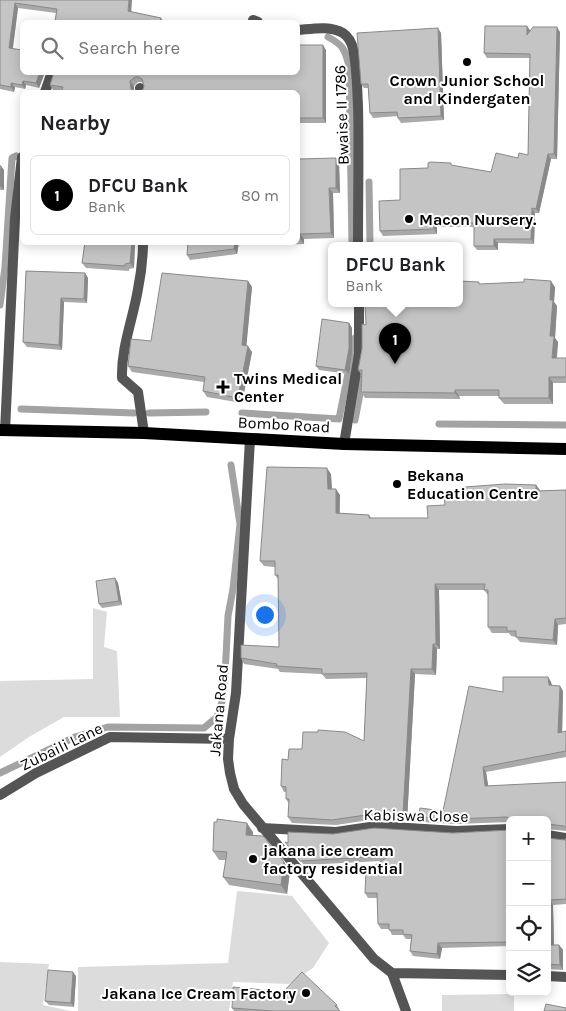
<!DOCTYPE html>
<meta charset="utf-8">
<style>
body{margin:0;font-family:Karla,sans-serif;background:#f2f2f2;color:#202124}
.controls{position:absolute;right:15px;bottom:15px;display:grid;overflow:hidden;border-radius:8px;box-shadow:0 2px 12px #0003}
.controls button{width:45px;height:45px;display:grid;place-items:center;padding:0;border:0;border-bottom:1px solid #e0e0e0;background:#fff;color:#202124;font:25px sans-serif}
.you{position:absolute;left:264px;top:614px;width:18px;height:18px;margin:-12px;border:4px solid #fff;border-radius:50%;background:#1a73e8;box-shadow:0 0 0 8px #1a73e833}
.badge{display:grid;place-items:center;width:32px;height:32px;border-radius:50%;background:#000;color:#fff;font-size:16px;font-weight:700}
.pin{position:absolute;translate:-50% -41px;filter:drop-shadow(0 1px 2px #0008)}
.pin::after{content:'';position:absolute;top:26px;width:18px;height:15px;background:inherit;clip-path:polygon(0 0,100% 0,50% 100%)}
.popup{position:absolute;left:328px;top:242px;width:135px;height:65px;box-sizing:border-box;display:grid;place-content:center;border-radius:8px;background:#fff;filter:drop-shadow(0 1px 4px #0005);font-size:16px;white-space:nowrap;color:#757577}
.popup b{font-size:19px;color:#202124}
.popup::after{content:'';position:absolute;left:50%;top:100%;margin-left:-10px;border:10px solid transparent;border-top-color:#fff}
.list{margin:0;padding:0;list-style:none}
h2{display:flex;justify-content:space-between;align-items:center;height:65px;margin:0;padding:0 20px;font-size:21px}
h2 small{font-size:16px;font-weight:400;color:#757577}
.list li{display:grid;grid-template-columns:32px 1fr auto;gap:15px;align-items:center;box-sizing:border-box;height:80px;margin:0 10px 10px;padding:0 10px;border:1px solid #e0e0e0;border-radius:8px}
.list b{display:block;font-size:19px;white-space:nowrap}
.list p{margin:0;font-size:16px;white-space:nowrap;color:#757577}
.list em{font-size:16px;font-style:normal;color:#757577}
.icon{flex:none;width:28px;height:28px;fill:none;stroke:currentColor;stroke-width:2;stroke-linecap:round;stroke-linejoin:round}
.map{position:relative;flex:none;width:566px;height:1011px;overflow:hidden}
.search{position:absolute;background:#fff;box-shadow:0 2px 12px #0003;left:20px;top:20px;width:280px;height:55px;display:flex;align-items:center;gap:12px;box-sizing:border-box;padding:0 18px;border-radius:8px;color:#757577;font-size:19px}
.panel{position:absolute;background:#fff;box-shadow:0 2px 12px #0003;left:20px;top:90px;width:280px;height:155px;border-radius:8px}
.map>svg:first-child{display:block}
</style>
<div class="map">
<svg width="566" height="1011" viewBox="0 0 566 1011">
<rect width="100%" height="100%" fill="#fff"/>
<path fill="#dcdcdc" d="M93,608L107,612L104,647L117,651L120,717H64L29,737L0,757V681L93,679Z
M237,891L292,896L329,943L313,968L289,984L233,982L229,1011H78V967L228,963Z
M0,962L49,964L43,1005L71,1011H0Z
M514,994V1011H442V995Z"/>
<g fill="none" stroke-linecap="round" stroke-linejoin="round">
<path stroke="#a3a3a3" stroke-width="7" d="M328,37C343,45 345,49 349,66L352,245
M369,182L370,245
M0,305L5,267L12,158L16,156
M21,409L134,413
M149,413L206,412
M242,413L339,419L355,338
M355,420L363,378
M439,424L566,425
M0,773L75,737L108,727L204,728L217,717L222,702L225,676L228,616L233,589L240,524L231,465"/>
<path stroke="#555" stroke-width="10" d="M253,20L258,22
M298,30C311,29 330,25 343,33C348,36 352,43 353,49C357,67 357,87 358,106C359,153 358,199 358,245
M140,88L141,92
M45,92L52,72
M143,242C143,258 141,274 138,289C133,319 121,348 122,378L138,392L144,433
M5,431L15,218L22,157
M250,439L236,693L229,739L228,759L230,773L234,789L243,804L374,959L392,973L406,1011
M344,444L359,354V303
M0,795L36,773L110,737L229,739
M262,828L336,832L377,826L456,831L510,829
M547,835L566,838
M392,973L510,975
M547,976L566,977"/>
<path stroke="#000" stroke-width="12" d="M0,430L144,433L344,444L566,449"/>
</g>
<path fill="#a9a9a9" d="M0,0L132,12L161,18L164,22H55L56,13L18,8L13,48L45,72L39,88L26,85L25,89L15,87L14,92L0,89Z
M527,26L530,30L560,32L557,159H551L539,213H535L534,244L498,243V250H477L474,246V227H437V234L383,236L380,231L400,200L428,168L454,166L491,172L518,158L528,155L530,58H487L484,53Z
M441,33L444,120L401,123L398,118V116L373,118L370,113L368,88H364L361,84Z
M326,50V123H298V92H142L144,86L142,82H138L134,86V92L62,91L53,90L50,85L54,72H298Z
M298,159L339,163L340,193H333L334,238L304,239V244L276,245L274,242H298Z
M0,166L4,170V190H0Z
M85,242H135L134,268L129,269V271L86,268L82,263Z
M188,242H239L237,254L190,260L187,255Z
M26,271L85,273L88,278L87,303L64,302L62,350L27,347L23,342Z
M248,281L252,287L246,346L252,352L242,403L207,397L203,391L204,382L132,372L128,366L151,341Z
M480,284L555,287L554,302L557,306L555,338L558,342L557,358H566V383H553V404H504L499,398V396H459L460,399L365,398L361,392L362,375L358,370L366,325L459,303Z
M349,323L352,328V353L349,374L319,370L316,366Z
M331,474L332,489L340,495V513L369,515L371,518H428L445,505L465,496L536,485L540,491L566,490V624L558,625L557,645L520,642L516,637L511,636L509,633H492L488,627V595L484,590H439L440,649H437L436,675L415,674L407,821L376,819L336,825L292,823L288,817L289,804L286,799V792H284L281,786L288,760L302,749L364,741L367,678L326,679L322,674L280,672L278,669L244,664L241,658L279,647L278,579L275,575V567L264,566L260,561Z
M115,578L118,583L122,605L102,608L99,604Z
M548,677L551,682L552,686L563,691L562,732L566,731V757L486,772L488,786L566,782V831L547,829V820H510V822L456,824L422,822L418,817L443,811L503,692Z
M510,830V946L442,948L440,959L413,956L410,951L411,939H406L403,935H392L389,929H381L378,924L377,898H368L365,893L381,861L304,865L285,842L288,843L333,834L453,833Z
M253,832V835L284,862L290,871L287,894L229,885L223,877L226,860H219L213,851Z
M547,838L565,840L566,838V904L553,905L554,945H559L563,950V970L547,969Z
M76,976L74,1007L49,1005L45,1001Z
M337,1005L340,1011H234L232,1008Z"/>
<path fill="#898989" d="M129,0H132L131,16L128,11Z
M15,3L18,8L12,53L9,48Z
M527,26L530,31L527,35Z
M557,27L560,32L557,159L554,154Z
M438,28L441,33L444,120L441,116Z
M323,45L326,50V123L323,118Z
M40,72H45L39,88L36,83Z
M23,81L26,85L25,89L22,85Z
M130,81L134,86V92L131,89Z
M11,83L15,87L14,92L11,87Z
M548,154L551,159L539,213L536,209Z
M336,158L339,163L340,193L336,188Z
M1,166L4,170V190L0,186Z
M329,188L333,193L334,238L331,233Z
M532,208L535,213L534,244L531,239Z
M433,223L437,227V234L434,229Z
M300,234L304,239V244L300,239Z
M494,239L498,243V250L494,246Z
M132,242H135L134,268L130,263Z
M235,242H239L237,254L234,249Z
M85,273L88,278L87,303L84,299Z
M248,281L252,287L246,350L242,345Z
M551,281L555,287L554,302L557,306L555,338L558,342L556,364L552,358L550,336V300Z
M61,298L64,302L62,350L59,345Z
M349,323L352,328V353L349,374L345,370Z
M248,346L252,352L242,403L238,398Z
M549,377L553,383V404L549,398Z
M455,390L459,396L460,399L455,393Z
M327,468L331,474L332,495L328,489Z
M536,485L540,490V497L536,491Z
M336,489L340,495L339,518L336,513Z
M115,578L118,583L122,605L119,601Z
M435,584L439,590L440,649L436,644Z
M555,619L558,625L557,645L553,640Z
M433,644L437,649L436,675L432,669Z
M411,669L415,674L407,821L403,815Z
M548,677L551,682L553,690L549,685Z
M560,686L563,691L562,738L558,733Z
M483,767L486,772L489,791L485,786Z
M247,823L253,832L252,843L246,835Z
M284,862L290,871L287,894L281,885Z
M550,900L553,905L554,950L551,945Z
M438,943L442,948L440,959L437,954Z
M559,945L563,950V970L560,965Z
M73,972L76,976L74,1007L71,1003Z"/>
<path fill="#c4c4c4" stroke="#898989" d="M0,0H129L128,11L161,18L160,22H55L57,9L15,3L9,48L22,50V72H40L36,83L23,81L22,85L11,83V87L0,85Z
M485,26H527V35L533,27H557L554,154H548L536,209L532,208L531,239H494V246H474V223H433L434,229L380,231L379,201L400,200V169L428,168V163L430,162L451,163V165L491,172L496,153L518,158L519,153L528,155L530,54L484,53Z
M438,28L441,116L398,118L397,112L370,113L368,84H361L357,33Z
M298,45H323V118H298V92H210L202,91V92H142L144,86L142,79L139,77H135L130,81L131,89L134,92H61L63,87L50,85L54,72H298Z
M336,158V188H329L331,233L300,234V239L298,240V159Z
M0,166H1L0,186Z
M85,242H132L130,263L125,264V266L82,263Z
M188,242H235L234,249L187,255Z
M26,271L85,273L84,299L61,298L59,345L23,342Z
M162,273L248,281L242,345L248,346L238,398L203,391L205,377L128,366L131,339L151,341Z
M524,279L551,281L550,300H553L550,336H554L552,358H566V377H549V398H499V390H455V393L361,392L362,370H358L362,349V324L366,325L365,303H459V281L479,282V284L524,282Z
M322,319L349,323V349L345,370L316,366Z
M267,467L327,468L328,489H336V513L369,515V518H428L427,506L445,505L444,497L465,496V487L505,484L536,485V491L566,490V618L555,619L553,640L516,637V631H507V627H488V590H484L485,584H435L436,644H433L432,669H411L403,815L372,814L332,820L288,817L289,799H286V787L281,786L282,759L288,760L289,749H302L303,732H318V730L345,732L364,741L367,673L322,674V669L276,666L277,664L241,658V645L279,647L278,575H275V561H260Z
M115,578L119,601L99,604L96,581Z
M503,677H548L549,685L560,686L558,733L566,731V751L483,767L485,786L566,782V828L564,826L547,824V820H511L507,817L453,819L418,817L420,808L443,811L469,686L503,692Z
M217,819L247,823L246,835L263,836L284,862L281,885L223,877L227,852L213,851L214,822H217Z
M374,828L453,833L510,830V942L438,943L437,954L410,951L412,935L403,934V930H389V924H378L377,893H365L366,871L389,856L300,861L285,842L288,843V832L333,834Z
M547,838L565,840L566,838V899L550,900L551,945H559L560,965L547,964Z
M48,970L73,972L71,1003L45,1001Z
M302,972L337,1005L335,1006L340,1011H273L232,1008L233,987L283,992Z
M546,1004L566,1008V1011H544Z"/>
<g fill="#000" stroke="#fff" stroke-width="2">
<circle cx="467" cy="62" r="5"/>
<circle cx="409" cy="219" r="5"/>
<path d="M220.5 379.5h5v5h5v5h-5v5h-5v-5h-5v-5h5z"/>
<circle cx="397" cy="484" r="5"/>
<circle cx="253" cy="859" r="5"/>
<circle cx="306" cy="993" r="5"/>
</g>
<g text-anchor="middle" stroke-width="4" stroke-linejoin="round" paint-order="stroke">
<g font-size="16" font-weight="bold" fill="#000" stroke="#fff" text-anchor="start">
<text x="467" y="86" text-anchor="middle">Crown Junior School<tspan x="467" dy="18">and Kindergaten</tspan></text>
<text x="419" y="225">Macon Nursery.</text>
<text x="234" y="384">Twins Medical<tspan x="234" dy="18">Center</tspan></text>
<text x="407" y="481">Bekana<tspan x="407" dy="18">Education Centre</tspan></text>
<text x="263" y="856">jakana ice cream<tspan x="263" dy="18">factory residential</tspan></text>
<text x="296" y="999" text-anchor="end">Jakana Ice Cream Factory</text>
</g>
<g font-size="16" fill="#000" stroke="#fff">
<text transform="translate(341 115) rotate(-92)" y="6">Bwaise II 1786</text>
<text transform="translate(284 424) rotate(3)" y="6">Bombo Road</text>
<text transform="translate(218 710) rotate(-85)" y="6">Jakana Road</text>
<text transform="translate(61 746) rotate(-26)" y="6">Zubaili Lane</text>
<text transform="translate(416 815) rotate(1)" y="6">Kabiswa Close</text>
</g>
</g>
</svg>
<div class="controls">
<button>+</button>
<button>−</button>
<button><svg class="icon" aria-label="locate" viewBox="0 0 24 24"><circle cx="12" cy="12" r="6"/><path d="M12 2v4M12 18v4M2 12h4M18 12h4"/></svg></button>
<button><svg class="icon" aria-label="layers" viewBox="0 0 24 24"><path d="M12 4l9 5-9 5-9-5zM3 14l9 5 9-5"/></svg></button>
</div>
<div class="you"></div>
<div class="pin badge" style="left:395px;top:364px">1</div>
<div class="popup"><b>DFCU Bank</b>Bank</div>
<div class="search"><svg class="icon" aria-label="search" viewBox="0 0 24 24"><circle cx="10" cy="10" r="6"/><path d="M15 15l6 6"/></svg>Search here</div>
<section class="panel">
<h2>Nearby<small></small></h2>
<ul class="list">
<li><span class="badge">1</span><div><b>DFCU Bank</b><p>Bank</p></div><em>80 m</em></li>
</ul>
</section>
</div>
